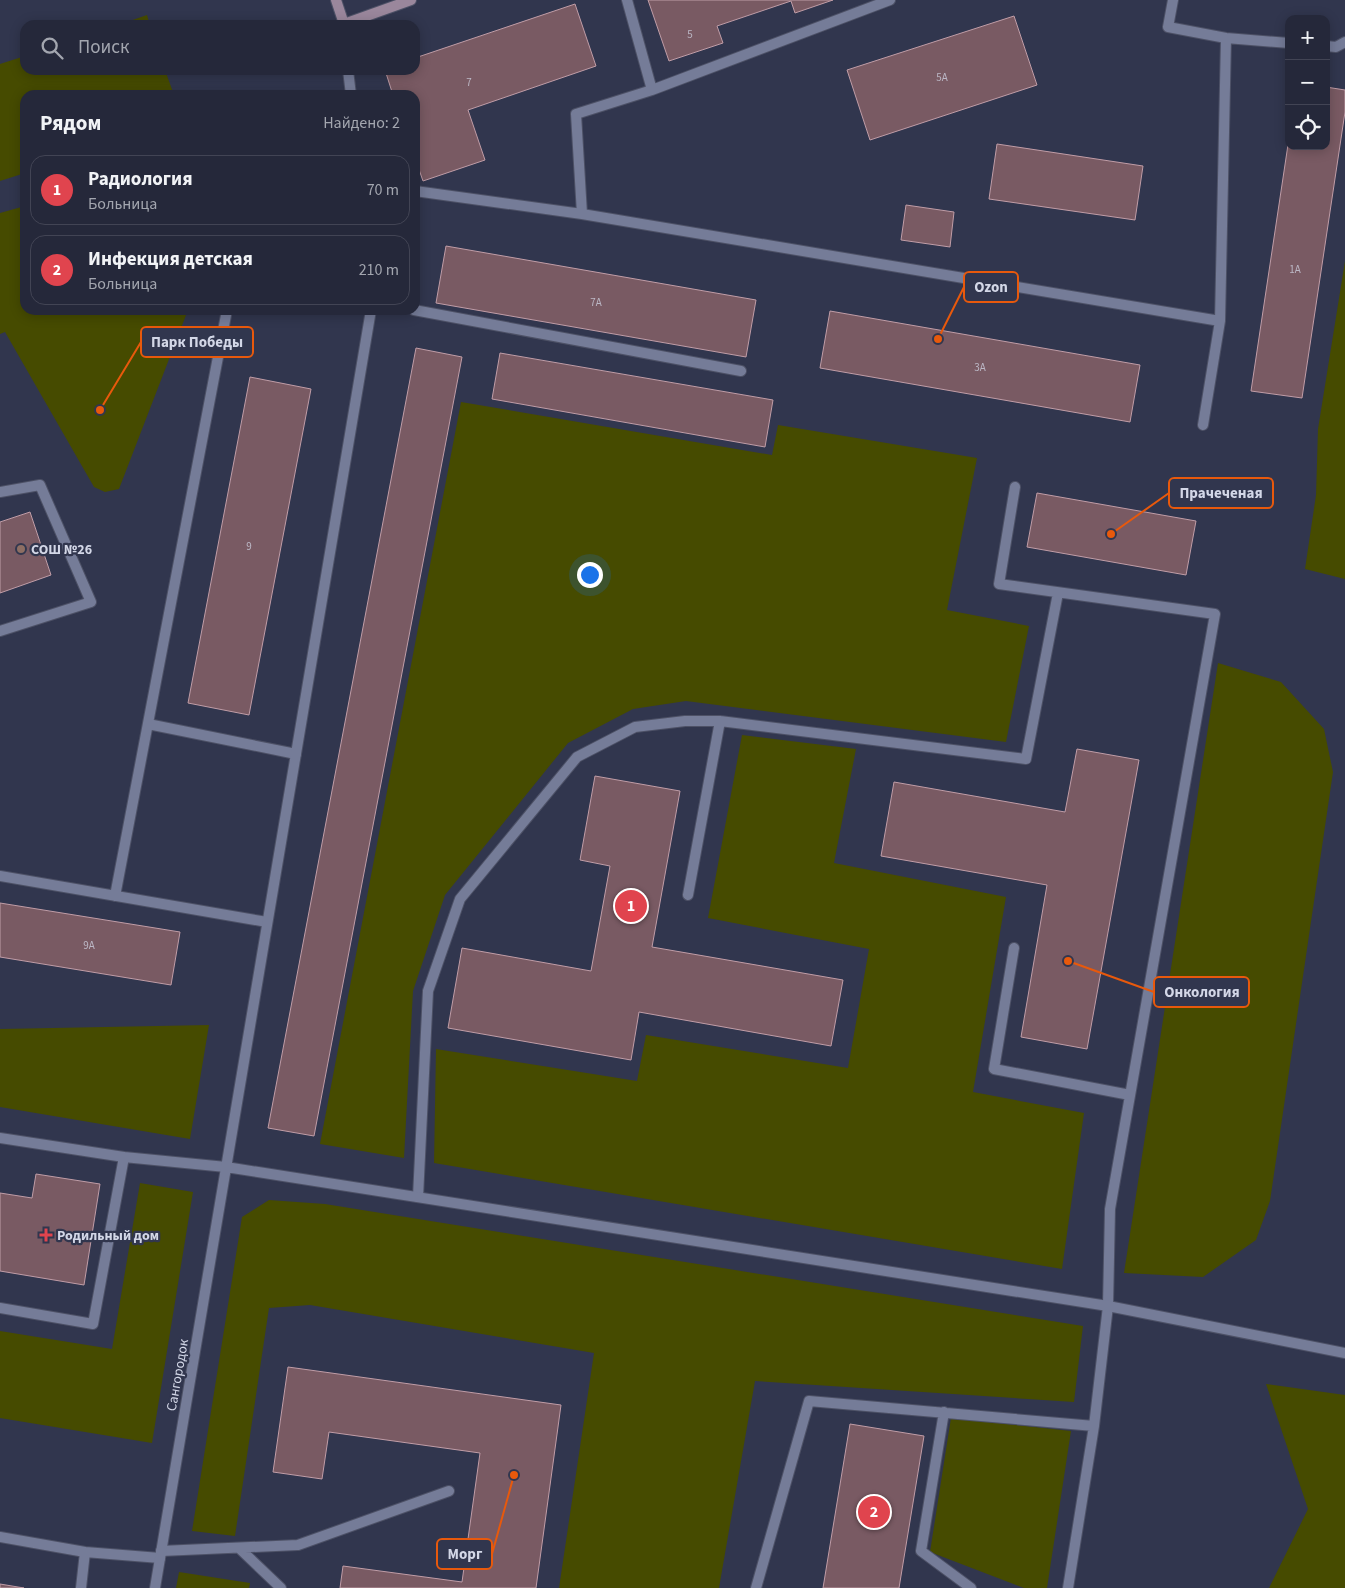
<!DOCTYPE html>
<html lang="ru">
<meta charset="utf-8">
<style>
body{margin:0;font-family:"Source Sans 3",sans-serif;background:#313445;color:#f1f3f6}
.controls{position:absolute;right:15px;top:15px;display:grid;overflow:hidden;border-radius:10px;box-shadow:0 2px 12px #0003}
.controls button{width:45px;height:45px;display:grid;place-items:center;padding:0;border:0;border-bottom:1px solid #424454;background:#25283a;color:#f1f3f6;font:25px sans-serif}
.you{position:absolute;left:589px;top:574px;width:18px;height:18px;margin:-12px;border:4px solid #fff;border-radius:50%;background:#1a73e8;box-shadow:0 0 0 8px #1a73e833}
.badge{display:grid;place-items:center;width:32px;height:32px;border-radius:50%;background:#8bbbb9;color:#fff;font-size:16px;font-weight:700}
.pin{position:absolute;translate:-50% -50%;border:2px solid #fff;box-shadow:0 1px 5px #0006}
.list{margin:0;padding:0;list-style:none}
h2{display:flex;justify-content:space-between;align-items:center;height:65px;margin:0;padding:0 20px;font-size:21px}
h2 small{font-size:16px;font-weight:400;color:#a3a6af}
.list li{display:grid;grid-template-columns:32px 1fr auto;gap:15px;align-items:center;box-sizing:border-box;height:70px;margin:0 10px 10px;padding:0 10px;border:1px solid #424454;border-radius:15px}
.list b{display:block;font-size:19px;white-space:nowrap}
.list p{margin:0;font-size:16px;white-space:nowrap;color:#a3a6af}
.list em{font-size:16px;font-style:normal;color:#a3a6af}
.icon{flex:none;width:28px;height:28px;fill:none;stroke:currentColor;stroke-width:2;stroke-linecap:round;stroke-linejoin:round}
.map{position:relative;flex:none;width:1345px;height:1588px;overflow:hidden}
.search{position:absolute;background:#25283a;box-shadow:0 2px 12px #0003;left:20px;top:20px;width:400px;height:55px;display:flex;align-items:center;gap:12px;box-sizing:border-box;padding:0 18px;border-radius:15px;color:#a3a6af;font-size:19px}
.panel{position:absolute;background:#25283a;box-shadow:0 2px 12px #0003;left:20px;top:90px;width:400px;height:225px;border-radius:15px}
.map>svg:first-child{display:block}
</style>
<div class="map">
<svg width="1345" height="1588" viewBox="0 0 1345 1588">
<rect width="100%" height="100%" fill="#31364e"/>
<path fill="#464b00" d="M147,15L150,25H118Z
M25,56V70H165L174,95H25V173L0,181V64Z
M25,206V310H188L119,489L105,492L94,487L5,332L0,334V213Z
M1345,261V579L1305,569L1316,495L1318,429Z
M461,402L772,455L778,425L977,458L947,610L1029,626L1006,742L686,701L633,709L568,743L445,895L413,991L404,1158L320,1144Z
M1218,663L1281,682L1324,729L1333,772L1270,1201L1256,1240L1203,1277L1124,1273Z
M742,735L856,749L834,863L1006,897L973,1092L1084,1113L1062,1269L434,1163L436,1049L637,1081L646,1035L848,1068L869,949L708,918Z
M209,1025L190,1139L0,1107V1029Z
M140,1183L193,1192L152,1443L0,1418V1331L112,1349Z
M269,1200L325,1204L1083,1326L1074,1402L755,1381L719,1588H559L594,1353L310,1305L269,1308L235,1536L192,1531L242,1217Z
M1266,1384L1345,1395V1588H1269L1308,1509Z
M951,1418L1071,1431L1047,1588H1024L930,1552Z
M179,1572L250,1583L249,1588H176Z"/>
<path fill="#795a63" stroke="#c09da7" d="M648,0H833L795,13L791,1L717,26L723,43L669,61Z
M575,4L596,66L468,110L485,160L423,181L415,158V95H393L385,70H415V58Z
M1014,16L1037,85L870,140L847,70Z
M1326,87L1345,90V112L1302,398L1251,391L1289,138V146H1326Z
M997,144L1143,166L1135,220L989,199Z
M906,205L954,212L950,247L901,240Z
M446,246L756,300L746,357L436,303Z
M830,311L1140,365L1130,422L820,368Z
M416,348L462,357L314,1136L268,1128Z
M500,353L773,400L765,447L492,399Z
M250,377L311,389L249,715L188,703Z
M1037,493L1196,521L1186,575L1027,547Z
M30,512L51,575L0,593V522Z
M1077,749L1139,760L1087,1049L1021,1037L1047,885L881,856L894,782L1065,812Z
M595,776L680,791L652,947L843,980L831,1046L639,1012L631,1060L448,1028L462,948L591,971L610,866L580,860Z
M0,903L180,932L171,985L0,957Z
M36,1174L100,1184L84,1285L0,1271V1193L32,1198Z
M288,1367L561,1405L536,1588H340L343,1566L462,1582L480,1453L329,1432L322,1479L273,1472Z
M850,1424L924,1436L899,1588H823Z
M0,1584L24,1588H0Z"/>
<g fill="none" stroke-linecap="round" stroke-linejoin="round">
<defs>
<path id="lane" d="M627,0L652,90
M1173,0L1168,27L1226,38L1289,43
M1326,46L1336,47L1345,42
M415,191L582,214L1220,321
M582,214L576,114L652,90L890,0
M414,310L741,371
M1203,425L1220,321L1226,38
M1015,487L999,584L1215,614L1110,1209L1108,1306L1094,1426L1068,1588
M0,492L40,485L91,602L0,631
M148,724L296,754
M0,876L267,922
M688,895L720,721
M115,896L227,310
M1014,948L994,1069L1130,1095
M0,1138L124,1157L226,1167
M418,1197L428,991L460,899L577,757L635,727L685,721H720L1026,759L1058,593
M0,1308L93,1324L124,1157
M944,1412L921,1551L971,1588
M0,1537L85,1552
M239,1548L281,1588
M161,1551L298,1545L449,1491
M81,1588L85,1552L160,1558
M756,1588L809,1401L1094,1426"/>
<path id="street" d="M348,70L351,95
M226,1167L1108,1306L1345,1353
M155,1588L371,310"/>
<path id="secondary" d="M336,0L344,24L411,0"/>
</defs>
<use href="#lane" stroke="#4d5166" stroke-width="12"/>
<use href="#street" stroke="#4d5166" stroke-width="12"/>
<use href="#secondary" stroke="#4d5166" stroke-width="12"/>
<use href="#lane" stroke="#757c98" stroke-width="10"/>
<use href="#street" stroke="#757c98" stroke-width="10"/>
<use href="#secondary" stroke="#9a879c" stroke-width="10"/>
</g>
<circle fill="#8d6e63" stroke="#31364e" stroke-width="2" cx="21" cy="549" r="5"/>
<path fill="#e0444e" stroke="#31364e" stroke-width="2" d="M43.5 1227.5h5v5h5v5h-5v5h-5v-5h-5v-5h5z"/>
<g text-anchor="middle" stroke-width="4.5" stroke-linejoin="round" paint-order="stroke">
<g font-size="11" fill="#bcb8c6">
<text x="690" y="38">5</text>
<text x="942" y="81">5А</text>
<text x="469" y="86">7</text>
<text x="1295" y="273">1А</text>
<text x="596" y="306">7А</text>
<text x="980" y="371">3А</text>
<text x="249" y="550">9</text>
<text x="89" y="949">9А</text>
</g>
<g font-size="14" font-weight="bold" fill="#d3d7e7" stroke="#31364e" text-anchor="start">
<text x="31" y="554">СОШ №26</text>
<text x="57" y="1240">Родильный дом</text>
</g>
<g font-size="14" fill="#d3d7e7" stroke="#31364e">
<text transform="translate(177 1375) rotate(-80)" y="5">Сангородок</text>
</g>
</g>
<path fill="none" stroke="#e8590c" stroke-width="2" d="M938 339L964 287M100 410L141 342M1111 534L1169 493M1068 961L1154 992M514 1475L492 1554"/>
<g fill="#e8590c" stroke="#31364e" stroke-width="2">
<circle cx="938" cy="339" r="5"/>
<circle cx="100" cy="410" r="5"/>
<circle cx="1111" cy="534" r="5"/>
<circle cx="1068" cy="961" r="5"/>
<circle cx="514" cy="1475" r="5"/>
</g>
<g fill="#31364e" stroke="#e8590c" stroke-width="2">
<rect x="964" y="272" width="54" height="30" rx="5"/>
<rect x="141" y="327" width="112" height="30" rx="5"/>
<rect x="1169" y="478" width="104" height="30" rx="5"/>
<rect x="1154" y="977" width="95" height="30" rx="5"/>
<rect x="437" y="1539" width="55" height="30" rx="5"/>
</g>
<g font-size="15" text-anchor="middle" font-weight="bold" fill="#d3d7e7">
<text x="991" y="292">Ozon</text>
<text x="197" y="347">Парк Победы</text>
<text x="1221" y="498">Прачеченая</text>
<text x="1202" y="997">Онкология</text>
<text x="465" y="1559">Морг</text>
</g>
</svg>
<div class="controls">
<button>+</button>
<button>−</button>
<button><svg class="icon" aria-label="locate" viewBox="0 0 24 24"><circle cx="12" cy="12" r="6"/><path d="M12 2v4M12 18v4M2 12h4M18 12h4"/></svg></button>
</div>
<div class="you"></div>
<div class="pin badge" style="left:631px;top:906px;background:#e0444e">1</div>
<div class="pin badge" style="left:874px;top:1512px;background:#e0444e">2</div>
<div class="search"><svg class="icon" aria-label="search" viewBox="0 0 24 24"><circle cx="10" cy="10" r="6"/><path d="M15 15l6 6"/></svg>Поиск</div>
<section class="panel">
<h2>Рядом<small>Найдено: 2</small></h2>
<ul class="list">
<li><span class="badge" style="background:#e0444e">1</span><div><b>Радиология</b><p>Больница</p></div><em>70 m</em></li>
<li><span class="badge" style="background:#e0444e">2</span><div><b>Инфекция детская</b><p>Больница</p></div><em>210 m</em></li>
</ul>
</section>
</div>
